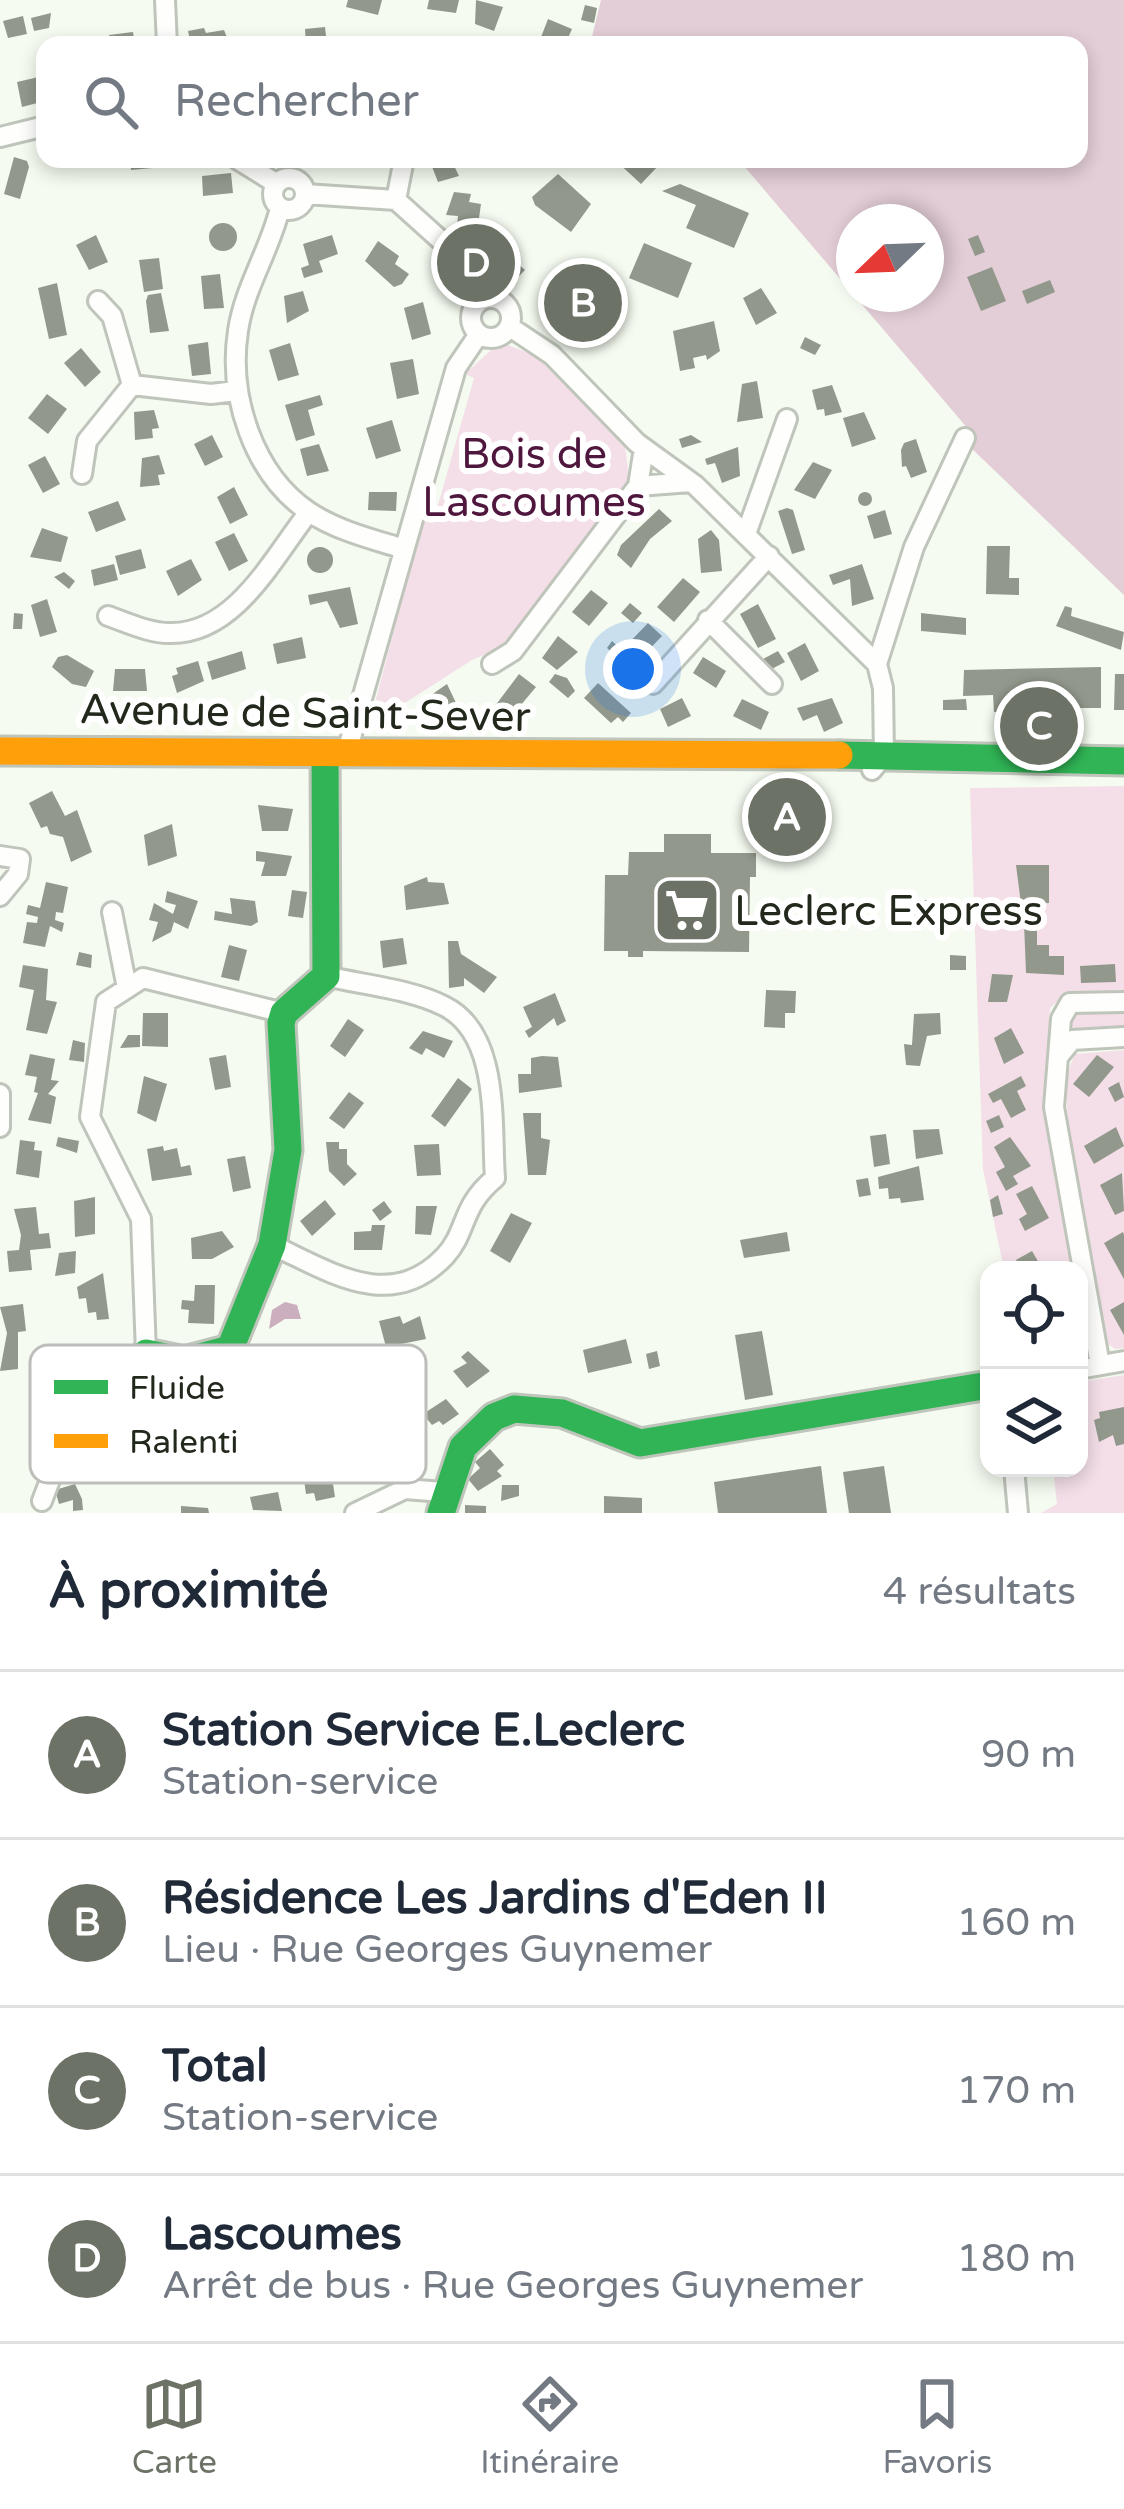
<!DOCTYPE html>
<html lang="fr">
<meta charset="utf-8">
<style>
body{margin:0;font-family:"Varela Round",sans-serif;background:#f2f2f3;color:#1f2937}
.controls{position:absolute;right:36px;bottom:36px;display:grid;overflow:hidden;border-radius:24px;box-shadow:0 6px 18px #0003}
.controls button{width:108px;height:108px;display:grid;place-items:center;padding:0;border:0;border-bottom:3px solid #e0e1e3;background:#fff;color:#1f2937;font:60px sans-serif}
.compass{position:absolute;left:836px;top:204px;width:108px;height:108px;border-radius:50%;background:#fff;box-shadow:0 6px 18px #0003;rotate:247deg}
.you{position:absolute;left:633px;top:669px;width:42px;height:42px;margin:-30px;border:9px solid #fff;border-radius:50%;background:#1a73e8;box-shadow:0 0 0 18px #1a73e833}
.badge{display:grid;place-items:center;width:78px;height:78px;border-radius:50%;background:#6c7266;color:#fff;font-size:39px;font-weight:700}
.pin{position:absolute;translate:-50% -50%;border:6px solid #fff;box-shadow:0 3px 12px #0006}
.list{margin:0;padding:0;list-style:none}
h2{display:flex;justify-content:space-between;align-items:center;height:156px;margin:0;padding:0 48px;font-size:51px}
h2 small{font-size:39px;font-weight:400;color:#747a83}
.list li{display:grid;grid-template-columns:78px 1fr auto;gap:36px;align-items:center;box-sizing:border-box;height:168px;padding:0 48px;border-top:3px solid #e0e1e3}
.list b{display:block;font-size:45px;white-space:nowrap}
.list p{margin:0;font-size:39px;white-space:nowrap;color:#747a83}
.list em{font-size:39px;font-style:normal;color:#747a83}
.icon{flex:none;width:66px;height:66px;fill:none;stroke:currentColor;stroke-width:2;stroke-linecap:round;stroke-linejoin:round}
.map{position:relative;flex:none;width:1124px;height:1513px;overflow:hidden}
.search{position:absolute;background:#fff;box-shadow:0 6px 18px #0003;left:36px;right:36px;top:36px;height:132px;display:flex;align-items:center;gap:30px;box-sizing:border-box;padding:0 42px;border-radius:24px;color:#747a83;font-size:45px}
.sheet{height:828px;background:#fff}
nav{display:flex;justify-content:space-around;align-items:center;box-sizing:border-box;height:168px;border-top:3px solid #e0e1e3;background:#fff;font-size:33px;color:#747a83}
nav a{display:grid;justify-items:center;gap:6px}
nav .on{color:#6c7266}
.map>svg:first-child{display:block}
</style>
<div class="map">
<svg width="1124" height="1513" viewBox="0 0 1124 1513">
<rect width="100%" height="100%" fill="#f5fbf0"/>
<path fill="#f4dfe8" d="M508,345L539,357L625,446L630,485L514,642L472,660L369,726L422,521L433,523L474,378L465,374L491,350Z
M1124,786V993L1062,997L1050,1008L1044,1107L1073,1270H1004L983,1169L970,788Z
M1124,1008V1031L1079,1032L1070,1025L1077,1009Z
M1124,1050V1348L1115,1349L1104,1341C1095,1289 1047,1088 1076,1054Z
M1124,1375V1513H1041L1057,1504L1053,1468H1079V1382Z"/>
<path fill="#e3cdd7" fill-rule="evenodd" d="M601,0H1124V595L969,446V430L738,159H1079V45H590ZM854,222H926V294H854Z"/>
<path fill="#ccafbe" d="M285,1302L297,1305L301,1319H285L269,1329L272,1310Z"/>
<path fill="#92988c" d="M348,0H382L378,15L346,7Z
M429,0H459L456,13L427,9Z
M476,0L503,7L494,31L475,24Z
M585,5L597,8L594,23L581,20Z
M51,13L49,28L34,31L31,18Z
M23,16L27,34L8,38L3,21Z
M548,19L572,29L565,45H538Z
M325,27L327,45H306L305,29Z
M204,28L206,33L224,30L230,45H191L188,31Z
M133,32L135,45H110L109,35Z
M43,76L45,101L22,107L17,82Z
M14,157L27,161L29,167L20,199L4,194Z
M82,159H107L108,166L83,168Z
M130,159H163V167L131,170Z
M429,159H451L459,176L438,182Z
M614,159H655L660,164L641,184Z
M231,173L233,193L203,196L202,176Z
M558,174L591,204L571,232L535,205L532,197Z
M680,184L749,213L734,248L686,228L696,205L662,191Z
M454,192L471,194L469,202L481,204L478,225H457L458,216L446,215Z
M209 237a14 14 0 1 1 28 0a14 14 0 1 1-28 0Z
M96,235L108,262L89,270L76,245Z
M332,235L338,254L319,261L323,272L304,278L301,268L309,265L303,244Z
M978,235L985,252L975,256L968,239Z
M378,241L399,256L395,264L409,274L402,284L394,287L365,261Z
M644,243L692,263L678,298L629,278Z
M159,258L163,289L144,292L139,260Z
M513,259L525,270L517,278L505,267Z
M992,267L1006,301L981,311L967,277Z
M570,271L602,302L581,329L546,301L544,293Z
M220,274L224,308L204,309L201,276Z
M1050,280L1055,292L1027,304L1022,291Z
M57,283L67,335L49,339L38,288Z
M761,288L777,313L756,325L743,298Z
M303,291L309,311L287,323L284,296Z
M161,293L169,331L150,333L146,301L148,295Z
M423,302L431,334L412,340L404,308Z
M714,321L720,351L707,360L706,355L693,358L695,368L680,371L673,331Z
M805,337L821,345L815,355L800,348Z
M208,342L211,374L192,376L188,345Z
M290,343L299,375L278,381L269,350Z
M81,348L101,372L85,387L64,363Z
M413,359L419,394L397,399L390,363Z
M757,381L763,418L737,422L742,384Z
M832,385L842,412L825,416L824,409L817,410L812,390Z
M47,394L67,409L48,434L28,418Z
M320,395L323,405L308,410L315,435L296,441L285,405Z
M154,410L159,428L152,429L153,438L135,440L134,412Z
M864,412L876,439L852,447L843,418Z
M392,420L401,451L376,459L366,428Z
M212,435L223,457L205,466L194,444Z
M691,435L702,442L682,448L679,439Z
M916,439L927,472L911,478L906,466L902,467L901,450L904,443Z
M319,444L329,471L307,476L300,449Z
M738,447L740,476L722,483L715,463L707,465L705,459Z
M159,455L165,474L158,475L160,485L140,487L142,458Z
M45,456L60,484L43,493L28,465Z
M813,462L832,470L815,499L794,490Z
M234,487L248,515L230,524L217,497Z
M858 499a7 7 0 1 1 14 0a7 7 0 1 1-14 0Z
M369,492H397L396,511L368,510Z
M118,501L126,520L96,532L88,512Z
M787,508L793,510L805,550L792,554L778,511Z
M659,509L672,521L650,539L631,568L617,555L621,545Z
M885,510L892,534L874,539L867,516Z
M42,528L68,537L61,562L30,557Z
M711,530L719,540L722,571L701,573L698,539Z
M234,533L248,561L229,571L215,542Z
M987,546H1010L1009,578H1019V595L986,594Z
M307 560a13 13 0 1 1 26 0a13 13 0 1 1-26 0Z
M141,549L146,568L120,575L115,556Z
M191,559L202,580L178,596L166,571Z
M114,564L118,580L94,586L91,570Z
M862,564L874,599L852,606L850,579L833,585L829,575Z
M64,572L75,581L69,589L54,577Z
M683,578L700,592L674,622L657,607Z
M350,587L358,624L340,628L327,601L310,605L308,595Z
M591,590L608,603L589,626L572,612Z
M47,599L57,632L40,637L31,605Z
M630,603L642,613L633,623L621,613Z
M758,604L776,639L758,648L740,614Z
M1065,606L1072,608L1071,616L1124,632L1121,650L1056,626Z
M14,613L23,614L22,629H13Z
M921,613L966,618V635L921,631Z
M648,623L662,636L634,665H625L607,648L612,641L622,650Z
M558,636L578,652L557,670L542,658Z
M302,637L306,658L277,664L273,644Z
M805,643L819,671L801,681L787,653Z
M242,651L246,669L212,680L207,662Z
M778,651L785,662L768,671L763,659Z
M67,655L94,671L86,687L72,684L52,667L58,657Z
M703,657L726,671L716,688L693,673Z
M198,661L204,681L177,693L172,676L178,674L176,668Z
M1101,667V708H1054V742H1022V712H994L993,695L963,696L964,670Z
M115,669H145L147,691H113Z
M519,674L536,687L510,718L495,706Z
M555,674L567,678L575,691L568,698L549,682Z
M1115,674H1124V710H1114Z
M598,683L631,713L623,722L618,717L611,723L584,698Z
M447,684L457,705L424,723L427,715L421,702Z
M88,696L101,697V711H87Z
M682,698L691,716L668,727L660,709Z
M832,698L843,723L824,732L817,715L803,721L797,708Z
M742,699L769,712L761,730L733,716Z
M966,699L967,710H943V700Z
M107,700H116L111,717L106,718Z
M271,702L275,713L261,717L258,705Z
M52,791L65,816L77,810L92,852L71,862L63,837L50,834L47,826L41,828L29,803Z
M779,801L795,802V826H779Z
M258,805L293,809L288,831H262Z
M172,824L177,856L148,866L144,835Z
M664,834H711V853H756V877H750L749,952L643,951V957H628V951H604L605,875H628L629,852H664Z
M256,851L292,856L286,876H261L265,862L256,861Z
M1016,865H1049V903L1021,904Z
M427,877L428,882L444,883L449,904L406,910L404,886Z
M46,882L68,887L63,913L56,912L55,920L64,923L62,932L50,926L45,947L23,943L27,922L37,923L38,917L26,914L28,905L40,908Z
M292,890L307,892L303,918L288,916Z
M167,891L198,901L188,929L174,922L171,932L152,942L158,922L149,920L154,903L173,914L176,905L165,902Z
M230,898L255,901L258,922L251,926L214,920L215,911L232,914Z
M939,899L940,923L916,924L911,901Z
M1024,923L1037,930V945H1049V956H1064V975L1026,973Z
M403,938L407,964L383,968L380,941Z
M448,941H458L461,954L497,977L484,993L464,978V986L449,988Z
M229,945L247,950L239,981L221,977Z
M79,952L92,955L91,968L76,965Z
M950,955L966,956V970H950Z
M1115,964L1116,982L1081,983L1080,966Z
M23,965L48,969L46,1000L57,1002L47,1034L26,1030L34,990L19,987Z
M992,974L1013,975L1007,1002H988Z
M766,990L796,991L795,1013H785V1028L764,1027Z
M555,993L566,1021L557,1026L554,1018L529,1038L525,1031L532,1027L523,1007Z
M143,1013H168V1047L142,1046Z
M940,1013L941,1034L927,1036L920,1066L906,1065L904,1044L912,1045L914,1014Z
M348,1019L364,1030L345,1057L330,1046Z
M1011,1028L1024,1053L1004,1064L994,1038Z
M423,1031L453,1041L444,1058L426,1048L422,1055L409,1048Z
M128,1035H140V1047L120,1048Z
M73,1040L85,1043L84,1062L69,1060Z
M30,1054L55,1059L51,1080L59,1081L48,1094L56,1097L51,1124L28,1120L38,1093L34,1092L37,1077L25,1075Z
M226,1055L231,1087L215,1090L209,1058Z
M1097,1055L1114,1067L1089,1097L1073,1084Z
M542,1056L558,1057L562,1087L519,1093L518,1074H531V1058Z
M144,1076L167,1084L156,1122L137,1113Z
M1021,1076L1026,1086L1017,1091L1026,1110L1011,1118L1001,1099L993,1103L988,1094Z
M458,1078L472,1089L445,1127L431,1116Z
M1119,1082L1124,1097L1115,1102L1108,1088Z
M349,1092L364,1103L344,1129L329,1118Z
M523,1113H541V1138L550,1140L546,1175H528Z
M999,1115L1004,1127L991,1133L986,1121Z
M1116,1127L1124,1146L1094,1164L1084,1146Z
M939,1129L943,1154L916,1159L913,1130Z
M886,1134L890,1164L874,1167L870,1136Z
M58,1137L79,1141L77,1153L56,1146Z
M1010,1137L1031,1166L1013,1176L1018,1184L1006,1191L996,1172L1005,1167L994,1147Z
M20,1140L35,1142L34,1150L42,1151L39,1178L16,1174Z
M326,1142H339V1149H347V1164L357,1174L344,1186L329,1171Z
M439,1144L441,1175L417,1176L414,1145Z
M163,1146L164,1151L177,1148L181,1167L190,1165L192,1175L152,1181L147,1149Z
M245,1156L251,1188L233,1192L227,1159Z
M919,1166L924,1200L901,1203L900,1198L889,1199L888,1188L879,1189L878,1177Z
M1122,1173L1124,1211L1115,1215L1100,1185Z
M868,1178L871,1195L859,1197L856,1180Z
M1032,1186L1049,1218L1025,1231L1019,1219L1027,1214L1016,1194Z
M998,1195L1003,1214L993,1217L990,1200Z
M95,1197V1234L75,1237L74,1201Z
M325,1200L336,1214L312,1236L300,1221Z
M384,1201L392,1212L380,1221L372,1210Z
M416,1206H437L431,1235L415,1234Z
M36,1207L39,1234L49,1233L51,1248L30,1250L32,1270L9,1272L7,1251L19,1250L21,1235L14,1209Z
M511,1213L532,1223L510,1263L490,1251Z
M372,1225H385L382,1250H354V1232L371,1231Z
M222,1231L234,1247L212,1259H192L191,1238Z
M787,1232L790,1251L744,1258L740,1240Z
M1123,1232L1124,1235V1279L1104,1243Z
M76,1251L75,1273L55,1276L59,1253Z
M1032,1251L1043,1270H1021L1016,1260Z
M103,1273L109,1319L97,1320L96,1312L88,1313L86,1298L79,1299L77,1287Z
M195,1285H215L214,1324L188,1323L189,1310L181,1309L182,1300L194,1301Z
M1124,1302V1335L1110,1310Z
M23,1304L26,1331L18,1332V1369L0,1371L7,1333L0,1307Z
M400,1316L403,1324L420,1316L426,1339L386,1347L379,1321Z
M762,1331L773,1395L745,1400L735,1335Z
M626,1339L632,1363L588,1373L583,1350Z
M468,1351L490,1371L467,1388L453,1371L467,1363L461,1357Z
M657,1351L660,1366L649,1369L646,1354Z
M446,1399L459,1414L443,1425L439,1421L432,1425L423,1414Z
M1124,1407V1444L1116,1446L1113,1435L1099,1442L1094,1420L1100,1418L1099,1412Z
M490,1449L504,1465L497,1471L502,1476L478,1491L468,1479L480,1468L475,1462Z
M369,1451L385,1472L360,1484L343,1461L349,1456L353,1463Z
M821,1466L827,1513H718L714,1482Z
M884,1466L891,1513H849L843,1472Z
M332,1477L335,1497L316,1501L314,1493L306,1494L304,1480Z
M75,1484L82,1499L83,1510L73,1511V1500L59,1504L55,1490Z
M502,1485H519V1496L501,1501Z
M278,1492L282,1511L253,1510L250,1497Z
M604,1496L642,1498V1513H604Z
M465,1505L486,1506V1513H465Z
M181,1506L208,1508L209,1513H181Z"/>
<g fill="none" stroke-linecap="round" stroke-linejoin="round">
<defs>
<path id="street" d="M165,0L167,45
M0,137L45,126
M237,159L277,184
M273 194a16 16 0 1 1 32 0a16 16 0 1 1-32 0Z
M305,194L396,200L457,255L483,299
M396,200L404,159
M280,208C270,250 244,288 238,331C228,396 253,474 309,512C338,531 372,539 404,549
M471 318a20 20 0 1 1 40 0a20 20 0 1 1-40 0Z
M98,301L112,316L132,385
M510,327L552,355L637,443L695,485L877,664
M82,474L87,441L132,385L211,394L236,391
M638,486L691,482
M746,534L787,419
M108,616C128,623 151,634 172,633C236,633 274,556 309,512
M708,620L772,684
M492,664L513,651L638,486L644,448
M653,684L769,556
M346,755L456,368L479,334
M872,770L884,755L883,688L877,664L914,547L965,438
M0,856L20,859L18,874L0,896
M112,912L127,988
M1058,1057L1061,1019L1070,1003L1124,1002
M0,1094V1127
M272,1245C329,1271 391,1314 445,1256C468,1231 460,1207 495,1178C491,1126 501,1034 444,1006C411,989 363,985 326,976
M1100,1365L1054,1107L1058,1057L1072,1040L1124,1037
M1079,1369L1124,1361
M1014,1468L1018,1513
M42,1501L69,1430L146,1353L141,1219L90,1117L106,1002L143,978L284,1013
M355,1513L405,1489L443,1492"/>
<path id="fast" d="M839,755L1124,761
M146,1353L184,1361L230,1349L272,1245L288,1150L281,1023L284,1013L326,976L325,755
M441,1513L463,1447L494,1417L514,1409L562,1413L640,1443L989,1385"/>
<path id="slow" d="M0,751L839,755"/>
</defs>
<use href="#street" stroke="#bfc5ba" stroke-width="24"/>
<use href="#fast" stroke="#bfc5ba" stroke-width="33"/>
<use href="#slow" stroke="#bfc5ba" stroke-width="33"/>
<use href="#street" stroke="#fefefd" stroke-width="18"/>
<use href="#fast" stroke="#30b455" stroke-width="27"/>
<use href="#slow" stroke="#ff9f0a" stroke-width="27"/>
</g>
<defs>
<symbol id="supermarket-square" viewBox="-11 -11 22 22"><rect x="-9" y="-9" width="18" height="18" rx="4" fill="#6c7266" stroke="#fff"/><path d="M-6-5.5h2.5l.6 2H6L4.5 2H-2.5L-4.4-4H-6ZM-1.5 3.2a1.3 1.3 0 1 0 .1 0ZM3 3.2a1.3 1.3 0 1 0 .1 0Z" fill="#fff"/></symbol>
</defs>
<g fill-rule="evenodd">
<use href="#supermarket-square" x="649" y="872" width="76" height="76"/>
</g>
<g text-anchor="middle" stroke-width="12" stroke-linejoin="round" paint-order="stroke">
<g font-size="42" fill="#4f173d" stroke="#fff">
<text x="534" y="468">Bois de<tspan x="534" dy="48">Lascoumes</tspan></text>
</g>
<g font-size="42" fill="#22281c" stroke="#fff">
<text transform="translate(305 712) rotate(1)" y="15">Avenue de Saint-Sever</text>
</g>
<g font-size="42" fill="#22281c" stroke="#fff" text-anchor="start">
<text x="734" y="925">Leclerc Express</text>
</g>
</g>
<rect x="30" y="1345" width="396" height="138" rx="18" fill="#fff" stroke="#bdbebb" stroke-width="3"/>
<rect x="54" y="1380" width="54" height="14" fill="#30b455"/>
<rect x="54" y="1434" width="54" height="14" fill="#ff9f0a"/>
<g font-size="33" fill="#22281c">
<text x="129" y="1399">Fluide</text>
<text x="129" y="1453">Ralenti</text>
</g>
</svg>
<div class="controls">
<button><svg class="icon" aria-label="locate" viewBox="0 0 24 24"><circle cx="12" cy="12" r="6"/><path d="M12 2v4M12 18v4M2 12h4M18 12h4"/></svg></button>
<button><svg class="icon" aria-label="layers" viewBox="0 0 24 24"><path d="M12 4l9 5-9 5-9-5zM3 14l9 5 9-5"/></svg></button>
</div>
<svg class="compass" viewBox="-18 -18 36 36"><path d="M0-13l5 13h-10z" fill="#e53935"/><path d="M0 13l5-13h-10z" fill="#747a83"/></svg>
<div class="you"></div>
<div class="pin badge" style="left:787px;top:817px">A</div>
<div class="pin badge" style="left:583px;top:303px">B</div>
<div class="pin badge" style="left:1039px;top:726px">C</div>
<div class="pin badge" style="left:476px;top:263px">D</div>
<div class="search"><svg class="icon" aria-label="search" viewBox="0 0 24 24"><circle cx="10" cy="10" r="6"/><path d="M15 15l6 6"/></svg>Rechercher</div>
</div>
<section class="sheet">
<h2>À proximité<small>4 résultats</small></h2>
<ul class="list">
<li><span class="badge">A</span><div><b>Station Service E.Leclerc</b><p>Station-service</p></div><em>90 m</em></li>
<li><span class="badge">B</span><div><b>Résidence Les Jardins d'Eden II</b><p>Lieu · Rue Georges Guynemer</p></div><em>160 m</em></li>
<li><span class="badge">C</span><div><b>Total</b><p>Station-service</p></div><em>170 m</em></li>
<li><span class="badge">D</span><div><b>Lascoumes</b><p>Arrêt de bus · Rue Georges Guynemer</p></div><em>180 m</em></li>
</ul>
</section>
<nav>
<a class="on"><svg class="icon" aria-label="map" viewBox="0 0 24 24"><path d="M3 6l6-2 6 2 6-2v14l-6 2-6-2-6 2zM9 4v14M15 6v14"/></svg>Carte</a>
<a><svg class="icon" aria-label="directions" viewBox="0 0 24 24"><path d="M12 3l9 9-9 9-9-9zM9 14v-3h6M13 9l2 2-2 2"/></svg>Itinéraire</a>
<a><svg class="icon" aria-label="saved" viewBox="0 0 24 24"><path d="M7 4h10v16l-5-4-5 4z"/></svg>Favoris</a>
</nav>
